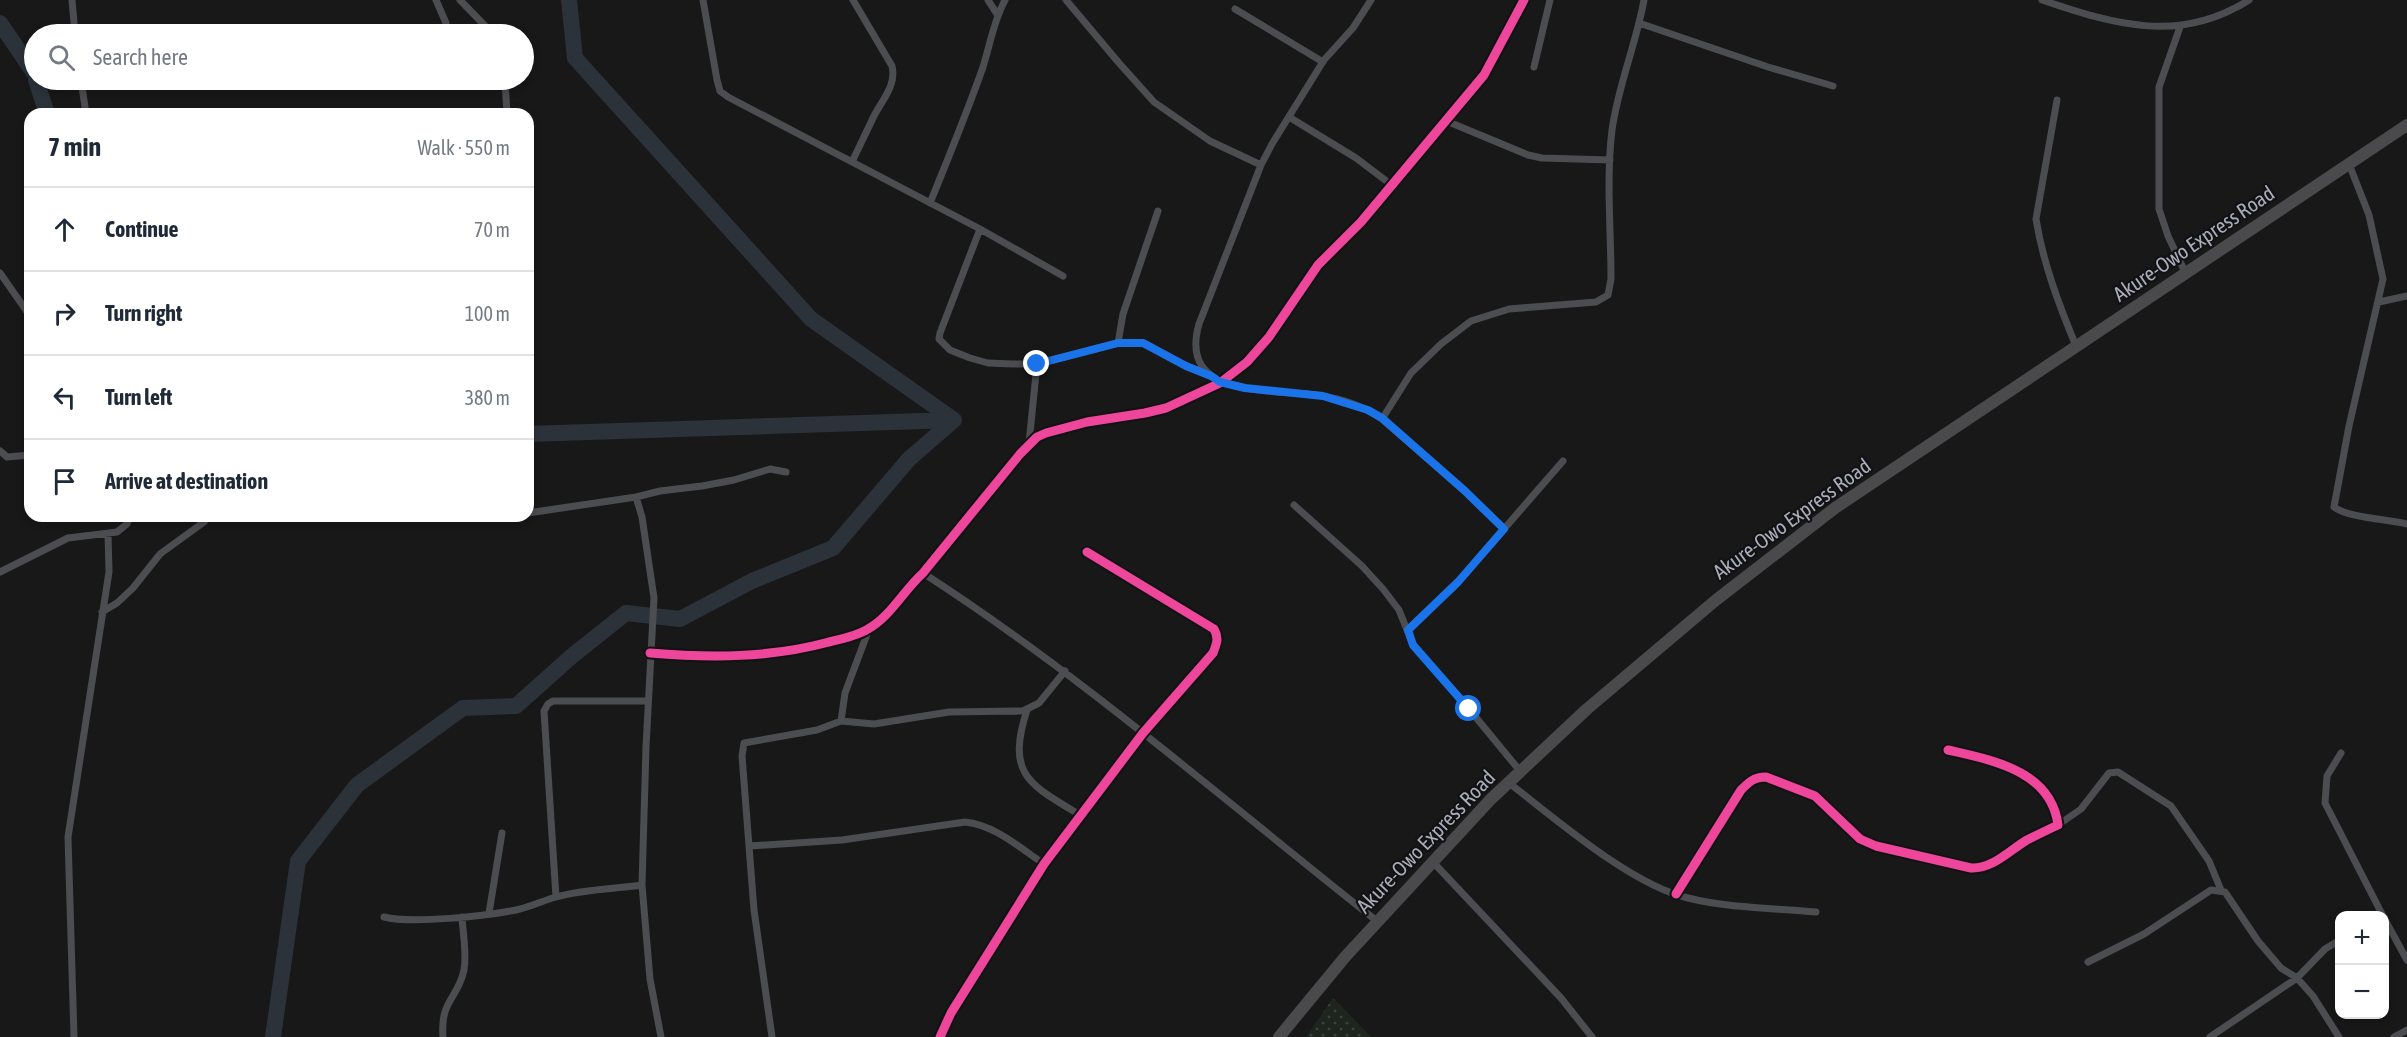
<!DOCTYPE html>
<meta charset="utf-8">
<style>
body{margin:0;font-family:"Asap Condensed",sans-serif;background:#f2f2f3;color:#1f2937}
.controls{position:absolute;right:18px;bottom:18px;display:grid;overflow:hidden;border-radius:12px;box-shadow:0 3px 9px #0003}
.controls button{width:54px;height:54px;display:grid;place-items:center;padding:0;border:0;border-bottom:2px solid #e0e1e3;background:#fff;color:#1f2937;font:30px sans-serif}
.stop{position:absolute;width:18px;height:18px;margin:-14px;border:4px solid #1a73e8;border-radius:50%;background:#fff}
.stop.end{background:#1a73e8;border-color:#fff;box-shadow:0 2px 6px #0008}
.list{margin:0;padding:0;list-style:none}
h2{display:flex;justify-content:space-between;align-items:center;height:78px;margin:0;padding:0 24px;font-size:26px}
h2 small{font-size:20px;font-weight:400;color:#747a83}
.list li{display:grid;grid-template-columns:39px 1fr auto;gap:18px;align-items:center;box-sizing:border-box;height:84px;padding:0 24px;border-top:2px solid #e0e1e3}
.list b{display:block;font-size:22px;white-space:nowrap}
.list em{font-size:20px;font-style:normal;color:#747a83}
.icon{flex:none;width:33px;height:33px;fill:none;stroke:currentColor;stroke-width:2;stroke-linecap:round;stroke-linejoin:round}
.map{position:relative;flex:none;width:2407px;height:1037px;overflow:hidden}
.search{position:absolute;background:#fff;box-shadow:0 3px 9px #0003;left:24px;top:24px;width:510px;height:66px;display:flex;align-items:center;gap:15px;box-sizing:border-box;padding:0 21px;border-radius:33px;color:#747a83;font-size:22px}
.panel{position:absolute;background:#fff;box-shadow:0 3px 9px #0003;left:24px;top:108px;width:510px;height:414px;border-radius:18px}
.map>svg:first-child{display:block}
</style>
<div class="map">
<svg width="2407" height="1037" viewBox="0 0 2407 1037">
<defs>
<pattern id="grass-dots" width="8" height="8" patternUnits="userSpaceOnUse" patternTransform="scale(1.5)"><rect width="8" height="8" fill="#1e251f"/><path d="M2 2h.1M6 6h.1" fill="none" stroke="#3c423d" stroke-width="1.8" stroke-linecap="round"/></pattern>
</defs>
<rect width="100%" height="100%" fill="#181818"/>
<path fill="url(#grass-dots)" d="M1333,998L1371,1037H1306Z"/>
<g fill="none" stroke-linecap="round" stroke-linejoin="round">
<path stroke="#2b323a" stroke-width="16" d="M0,23L34,73
M36,80L47,114
M528,434L954,420
M273,1037L298,861L357,785L463,708L516,706L572,656L626,613L680,619L752,581L833,548L909,459L954,420L811,319L575,58L569,0"/>
<path stroke="#4c4d51" stroke-width="7" d="M72,0L75,34
M436,0L446,23L443,34
M460,0L493,34
M703,0L717,80L720,91L728,97L980,229L1063,276
M988,0L997,14
M1066,0L1119,63L1154,102L1210,141L1261,165
M1371,0L1353,28L1324,60L1272,144L1261,165L1199,324C1177,401 1275,388 1322,396C1343,399 1364,407 1382,419L1465,491L1504,529L1458,582L1408,630
M2042,0C2115,25 2180,44 2249,0
M1235,9L1323,62
M1639,23L1768,67L1833,86
M2180,27L2159,87V209L2168,236L2186,274
M1534,67L1550,0
M81,80L86,114
M505,80L507,114
M2057,100L2036,219C2043,263 2059,305 2076,346
M1289,117L1356,158L1393,186
M1444,120L1528,155L1542,158L1610,160
M852,162C859,147 866,133 873,118C881,101 897,86 892,66L853,0
M2349,164L2369,215L2383,279L2349,426L2334,507C2348,518 2388,519 2407,524
M930,203C948,159 966,115 982,70C990,46 993,22 1005,0
M980,229L940,333L939,339L950,350L970,358L988,363L1013,364H1037L1118,343H1144L1186,366L1207,374
M0,273L30,316
M2379,302L2407,296
M1118,343L1123,314L1158,211
M1382,419L1411,373L1441,344L1471,321L1509,309L1596,302L1608,295L1611,279C1611,230 1606,179 1612,130C1618,86 1636,44 1644,0
M1029,443L1037,364
M0,451L7,457L30,455
M636,497L642,517L654,598L646,747L642,885L650,979L661,1037
M1294,505L1362,566L1383,589L1399,610L1413,645L1469,709L1520,771
M528,513L636,497L660,491L702,486L734,480L770,469L786,472
M1504,529L1563,461
M0,572L68,538L117,532L127,524L130,516
M923,573C1084,677 1227,803 1377,921
M102,612L117,603L133,588L160,554L204,522L208,516
M650,653C711,658 770,658 829,642C842,639 857,636 868,629C890,617 904,590 923,573L1020,454L1037,437L1046,433L1087,422L1145,413L1166,408L1220,383L1247,362L1269,337L1318,265L1361,222L1484,75L1524,0
M1027,710C1006,775 1029,784 1080,815
M841,721L845,693L869,629
M2341,753L2327,776L2325,803L2383,916
M1509,783C1556,819 1631,885 1688,898C1728,908 1775,908 1816,912
M2058,825L2081,809L2109,773L2118,772L2171,806L2209,861L2221,890
M750,846L842,840L965,822C995,825 1020,848 1044,864
M1432,861L1561,998L1592,1037
M1676,894L1741,790C1749,782 1754,777 1766,777L1815,796L1860,839L1876,846L1971,868C1993,869 2010,850 2027,840C2037,835 2047,830 2058,825C2051,770 1991,760 1948,750
M556,897L544,711L548,704L553,701H648
M489,913L502,833
M384,917C412,924 486,916 516,910C530,907 542,901 556,897C583,889 614,889 642,885
M2384,918L2407,960
M2088,962L2144,934L2211,890L2225,892L2258,941L2281,968L2297,978L2313,996L2339,1037
M74,1037L68,837L109,572L108,534
M443,1037C440,1000 458,999 464,970C467,953 463,934 462,917
M772,1037L754,910L742,756L744,743L817,730L841,721L874,724L949,712L1023,711L1039,703L1065,671
M940,1037L951,1013L1044,864L1143,733L1213,653C1217,643 1219,638 1214,629L1087,552
M2210,1037L2297,978L2325,949L2340,940
M2394,1037L2407,1030"/>
<path stroke="#4a4a4d" stroke-width="12" d="M1279,1037L1345,957L1491,799L1587,709L1716,600L1835,508L2407,125"/>
<defs>
<path id="cycleway" d="M650,653C711,658 770,658 829,642C842,639 857,636 868,629C890,617 904,590 923,573L1020,454L1037,437L1046,433L1087,422L1145,413L1166,408L1220,383L1247,362L1269,337L1318,265L1361,222L1484,75L1524,0
M1676,894L1741,790C1749,782 1754,777 1766,777L1815,796L1860,839L1876,846L1971,868C1993,869 2010,850 2027,840C2037,835 2047,830 2058,825C2051,770 1991,760 1948,750
M940,1037L951,1013L1044,864L1143,733L1213,653C1217,643 1219,638 1214,629L1087,552"/>
</defs>
<use href="#cycleway" stroke="#121214" stroke-width="13"/>
<use href="#cycleway" stroke="#ed469a" stroke-width="9"/>
</g>
<g fill="none" stroke-linecap="round" stroke-linejoin="round">
<path stroke="#1a73e8" stroke-width="8" d="M1037,364L1118,343H1143L1186,366L1211,376L1220,382L1245,388L1323,396L1368,410L1382,418L1465,491L1504,529L1458,582L1408,630L1413,645L1469,709"/>
</g>
<g text-anchor="middle" stroke-width="4.5" stroke-linejoin="round" paint-order="stroke">
<g font-size="21" fill="#a9adb9" stroke="#121214">
<text transform="translate(2194 244) rotate(-34)" y="7">Akure-Owo Express Road</text>
<text transform="translate(1792 519) rotate(-36)" y="7">Akure-Owo Express Road</text>
<text transform="translate(1426 842) rotate(-46)" y="7">Akure-Owo Express Road</text>
</g>
</g>
</svg>
<div class="controls">
<button>+</button>
<button>−</button>
</div>
<div class="stop" style="left:1469px;top:709px"></div>
<div class="stop end" style="left:1037px;top:364px"></div>
<div class="search"><svg class="icon" aria-label="search" viewBox="0 0 24 24"><circle cx="10" cy="10" r="6"/><path d="M15 15l6 6"/></svg>Search here</div>
<section class="panel">
<h2>7 min<small>Walk · 550 m</small></h2>
<ul class="list">
<li><svg class="icon" aria-label="ahead" viewBox="0 0 24 24"><path d="M12 20V5M6 11l6-6 6 6"/></svg><div><b>Continue</b></div><em>70 m</em></li>
<li><svg class="icon" aria-label="right" viewBox="0 0 24 24"><path d="M7 20v-9h11M14 6l5 5-5 5"/></svg><div><b>Turn right</b></div><em>100 m</em></li>
<li><svg class="icon" aria-label="left" viewBox="0 0 24 24"><path d="M17 20v-9H6M10 6l-5 5 5 5"/></svg><div><b>Turn left</b></div><em>380 m</em></li>
<li><svg class="icon" aria-label="arrive" viewBox="0 0 24 24"><path d="M6 21V4h12l-3 4 3 4H6"/></svg><div><b>Arrive at destination</b></div></li>
</ul>
</section>
</div>
